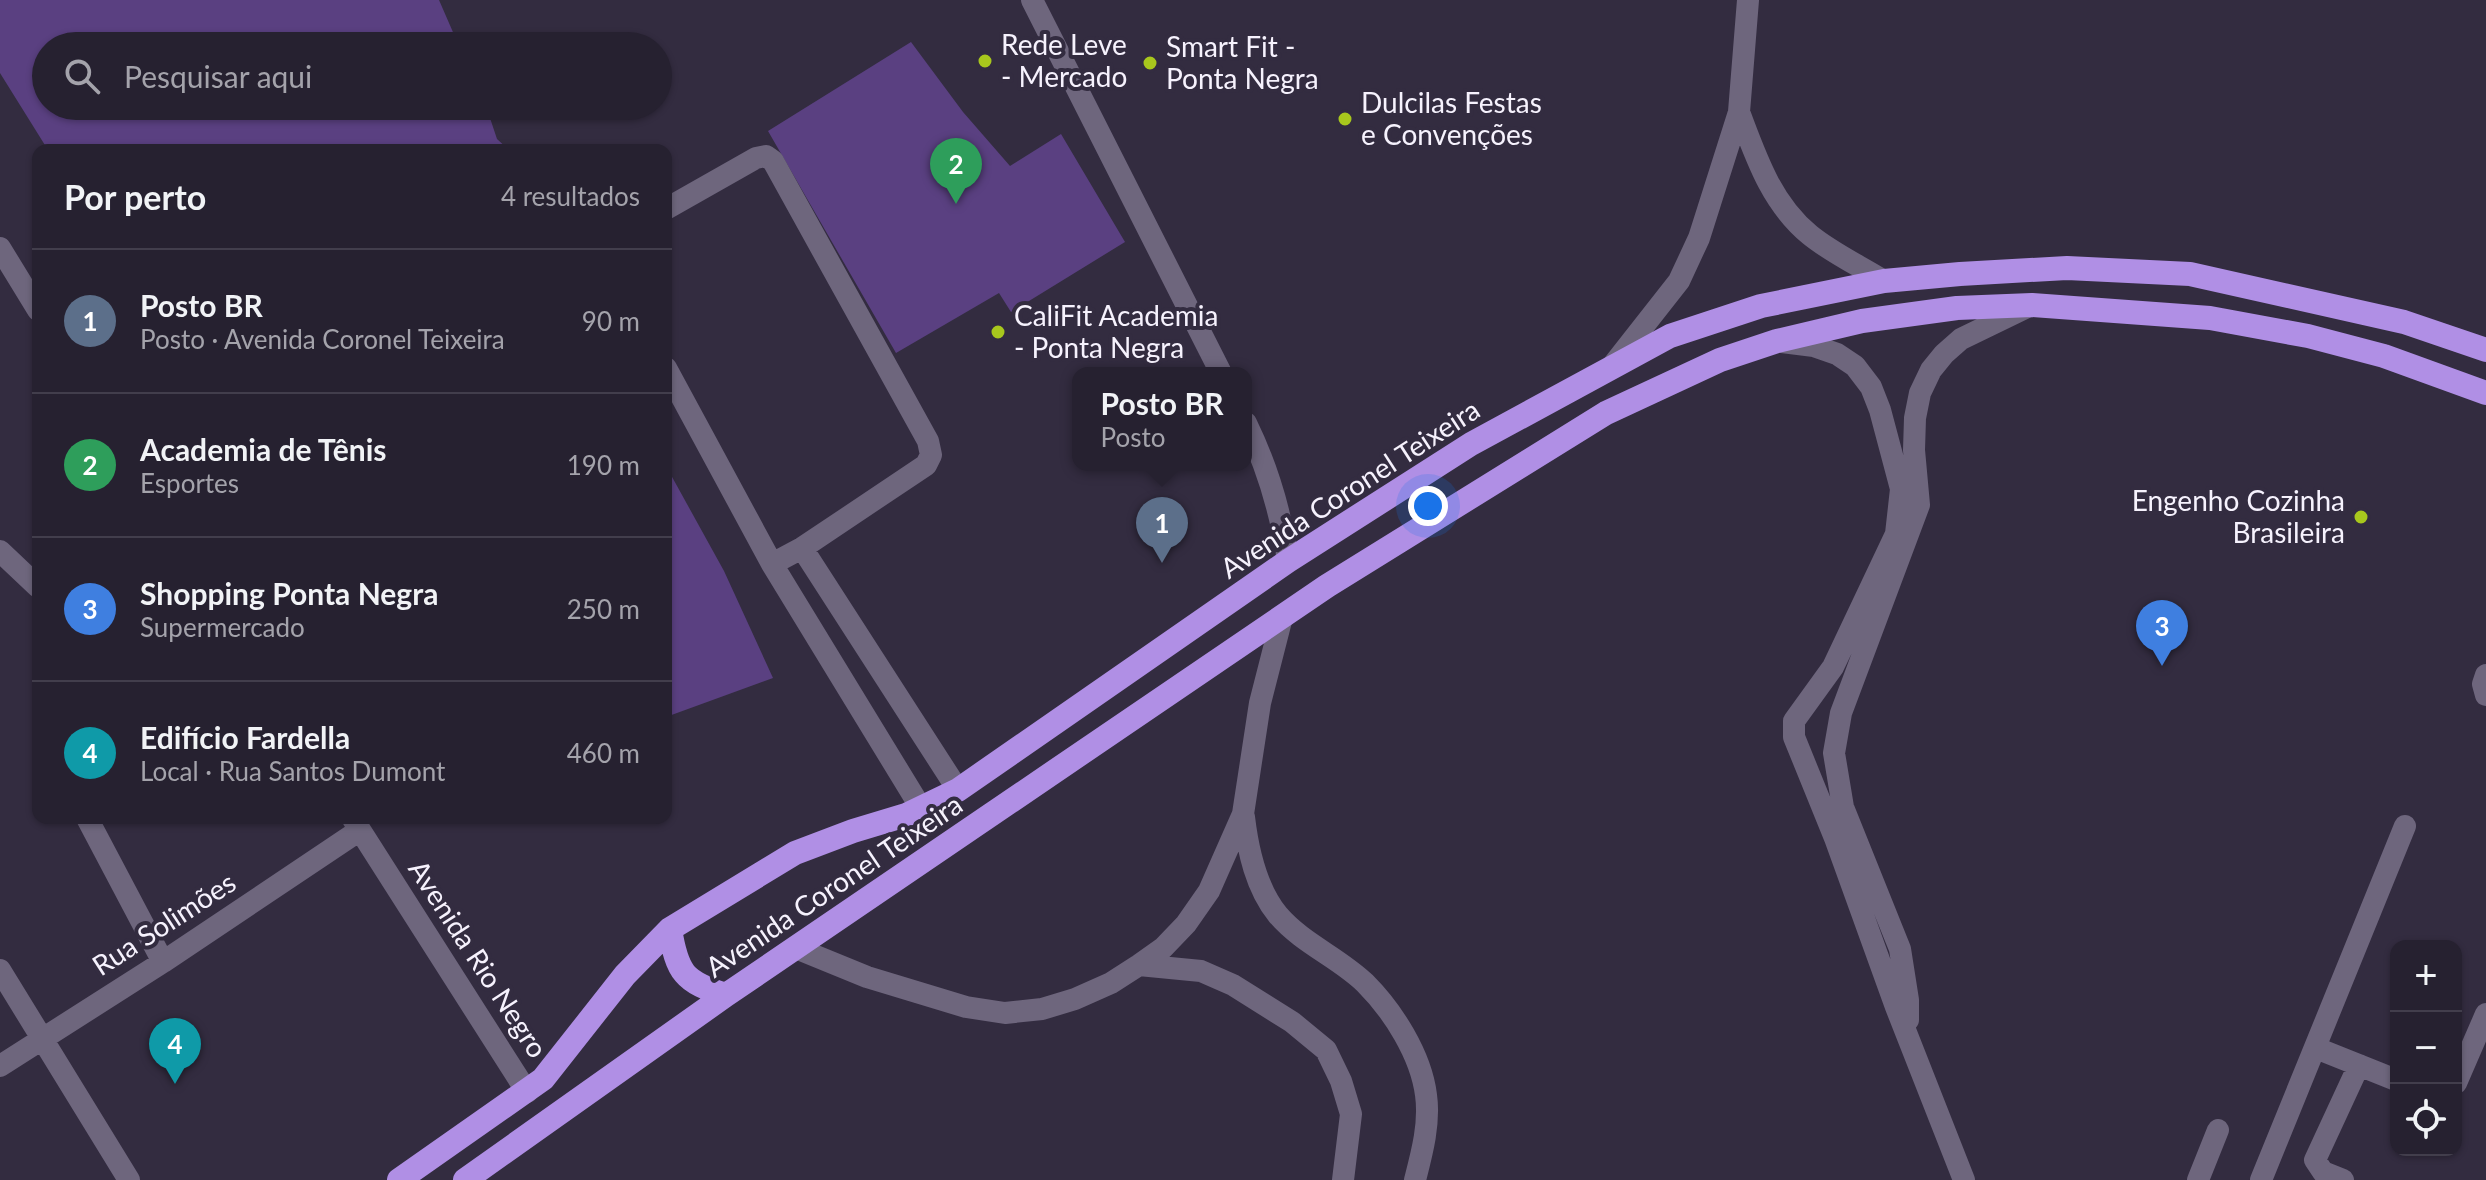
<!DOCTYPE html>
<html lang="pt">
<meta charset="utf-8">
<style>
body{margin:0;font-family:Lato,sans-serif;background:#322e3c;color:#f1f3f6}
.controls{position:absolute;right:24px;bottom:24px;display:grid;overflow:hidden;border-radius:16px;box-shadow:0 2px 6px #0004}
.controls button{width:72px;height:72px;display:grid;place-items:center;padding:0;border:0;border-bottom:2px solid #423e4c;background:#262130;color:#f1f3f6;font:40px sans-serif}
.you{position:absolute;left:1428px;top:506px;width:28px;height:28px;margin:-20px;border:6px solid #fff;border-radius:50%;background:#1a73e8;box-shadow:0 0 0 12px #1a73e833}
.badge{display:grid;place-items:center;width:52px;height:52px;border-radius:50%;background:#a8c71d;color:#fff;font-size:26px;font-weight:700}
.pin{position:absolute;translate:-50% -66px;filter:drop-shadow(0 2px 4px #0008)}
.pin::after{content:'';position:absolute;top:42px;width:28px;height:24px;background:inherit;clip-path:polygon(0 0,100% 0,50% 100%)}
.popup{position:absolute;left:1072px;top:367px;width:180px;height:104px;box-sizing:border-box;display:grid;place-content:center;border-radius:16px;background:#262130;filter:drop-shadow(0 2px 6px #0005);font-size:26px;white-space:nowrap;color:#a4a3ab}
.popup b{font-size:30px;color:#f1f3f6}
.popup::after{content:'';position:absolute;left:50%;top:100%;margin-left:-16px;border:16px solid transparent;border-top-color:#262130}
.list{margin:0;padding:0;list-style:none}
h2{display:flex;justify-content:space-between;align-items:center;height:104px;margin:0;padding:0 32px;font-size:34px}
h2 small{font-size:26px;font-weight:400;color:#a4a3ab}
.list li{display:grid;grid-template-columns:52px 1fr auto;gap:24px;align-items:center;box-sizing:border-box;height:144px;padding:0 32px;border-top:2px solid #423e4c}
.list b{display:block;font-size:30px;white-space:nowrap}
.list p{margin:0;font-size:26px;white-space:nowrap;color:#a4a3ab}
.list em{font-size:26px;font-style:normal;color:#a4a3ab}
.icon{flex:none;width:44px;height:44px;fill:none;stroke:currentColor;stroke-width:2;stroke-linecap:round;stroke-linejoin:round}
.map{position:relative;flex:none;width:2486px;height:1180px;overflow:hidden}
.search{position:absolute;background:#262130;box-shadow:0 2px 6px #0004;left:32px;top:32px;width:640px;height:88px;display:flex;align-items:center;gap:20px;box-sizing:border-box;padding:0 28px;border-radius:44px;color:#a4a3ab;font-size:30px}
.panel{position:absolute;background:#262130;box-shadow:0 2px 6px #0004;left:32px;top:144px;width:640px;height:680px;border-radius:16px}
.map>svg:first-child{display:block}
</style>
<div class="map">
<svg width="2486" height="1180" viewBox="0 0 2486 1180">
<rect width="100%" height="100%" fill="#332c40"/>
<path fill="#5a4081" d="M0,0H439L459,46H46V106H486L497,139L509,150H48L0,73Z
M911,42L963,112L1010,166L1061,134L1125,242L1011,312L999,293L896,353L768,131Z
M666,466L724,571L773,678L666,717Z"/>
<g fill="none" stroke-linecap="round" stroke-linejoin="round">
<path stroke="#6e667d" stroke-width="22" d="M1032,0L1221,373
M1739,112C1756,157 1771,203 1810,235C1832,253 1860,266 1884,281
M666,209L756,158L766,156L773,161L928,441L931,455L926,465L802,548L772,564
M0,248L38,310
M1782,342L1814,346L1837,354L1855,366L1871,387L1880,410L1901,489L1896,534L1833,667L1794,721V737L1835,838L1896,1007L1964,1180
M1613,365L1679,281L1699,238L1739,112L1748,0
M666,368L772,564L921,808
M1246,423C1268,468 1281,513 1288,561
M802,548L958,790
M0,551L38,587
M2486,675L2483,684L2486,695
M1244,817C1248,851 1256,888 1278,915C1303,944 1338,957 1365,983C1393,1011 1421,1055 1426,1095C1430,1123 1422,1153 1415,1180
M87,818L163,962
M353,819L527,1092
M796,948L867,977L966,1007L1005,1013L1042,1009L1075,999L1111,983L1139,965L1163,948L1186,924L1209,891L1243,814L1260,703L1282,617
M1139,965L1201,971L1233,985L1292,1022L1326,1050L1341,1081L1351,1114L1343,1180
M0,970L129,1180
M1908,1020V1000L1900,949L1843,807L1834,753L1841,713L1919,505L1914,450L1915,418L1920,393L1931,370L1944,354L1961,339L2027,307
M2316,1048L2396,1080
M0,1066L163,962L360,830
M2456,1083L2486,1014
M2198,1180L2218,1130
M2261,1180L2405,826
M2343,1180L2323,1172L2315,1160L2359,1065"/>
<path stroke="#b08fe5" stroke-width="24" d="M670,929C677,973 684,982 726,995
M399,1180L543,1079L625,975L670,929L795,853L853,831L906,815L958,790L1288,561L1471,444L1670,336L1761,306L1884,281L1960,274L2067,268L2190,274L2404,322L2486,350
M465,1180L726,995L1327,586L1606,413L1720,360L1777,341L1862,321L1957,308L2032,305L2210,318L2308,336L2384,356L2486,393"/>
</g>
<g fill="#a8c71d" stroke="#332c40" stroke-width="3">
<circle cx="985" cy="61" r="8"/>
<circle cx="1150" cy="63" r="8"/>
<circle cx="1345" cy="119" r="8"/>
<circle cx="998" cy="332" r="8"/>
<circle cx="2361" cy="517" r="8"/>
</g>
<g text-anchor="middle" stroke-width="8" stroke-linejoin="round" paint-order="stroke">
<g font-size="28" fill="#f6f2fd" stroke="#332c40" text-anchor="start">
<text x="1001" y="55">Rede Leve<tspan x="1001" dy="32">- Mercado</tspan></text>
<text x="1166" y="57">Smart Fit -<tspan x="1166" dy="32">Ponta Negra</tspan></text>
<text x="1361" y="113">Dulcilas Festas<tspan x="1361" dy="32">e Convenções</tspan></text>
<text x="1014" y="326">CaliFit Academia<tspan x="1014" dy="32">- Ponta Negra</tspan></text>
<text x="2345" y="511" text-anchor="end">Engenho Cozinha<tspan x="2345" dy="32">Brasileira</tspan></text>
</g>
<g font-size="28" fill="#f6f2fd" stroke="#332c40">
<text transform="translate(1350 489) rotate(-33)" y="10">Avenida Coronel Teixeira</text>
<text transform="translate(834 886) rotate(-34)" y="10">Avenida Coronel Teixeira</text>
<text transform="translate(164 924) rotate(-33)" y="10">Rua Solimões</text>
<text transform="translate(478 959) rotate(57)" y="10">Avenida Rio Negro</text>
</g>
</g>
</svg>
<div class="controls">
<button>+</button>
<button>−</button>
<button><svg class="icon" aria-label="locate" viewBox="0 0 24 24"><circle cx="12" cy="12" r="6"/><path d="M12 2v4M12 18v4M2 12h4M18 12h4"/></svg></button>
</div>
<div class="you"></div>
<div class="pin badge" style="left:1162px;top:563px;background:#5c6f8a">1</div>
<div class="popup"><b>Posto BR</b>Posto</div>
<div class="pin badge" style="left:956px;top:204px;background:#2e9e5b">2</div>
<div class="pin badge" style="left:2162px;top:666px;background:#3f7fe0">3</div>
<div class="pin badge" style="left:175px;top:1084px;background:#0f9aa8">4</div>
<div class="search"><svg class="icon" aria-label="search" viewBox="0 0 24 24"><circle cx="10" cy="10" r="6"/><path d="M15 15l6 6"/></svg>Pesquisar aqui</div>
<section class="panel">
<h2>Por perto<small>4 resultados</small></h2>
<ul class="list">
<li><span class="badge" style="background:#5c6f8a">1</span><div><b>Posto BR</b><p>Posto · Avenida Coronel Teixeira</p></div><em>90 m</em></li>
<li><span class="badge" style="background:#2e9e5b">2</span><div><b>Academia de Tênis</b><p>Esportes</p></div><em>190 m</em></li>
<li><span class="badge" style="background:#3f7fe0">3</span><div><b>Shopping Ponta Negra</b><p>Supermercado</p></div><em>250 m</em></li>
<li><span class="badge" style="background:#0f9aa8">4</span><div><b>Edifício Fardella</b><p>Local · Rua Santos Dumont</p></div><em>460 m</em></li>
</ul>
</section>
</div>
